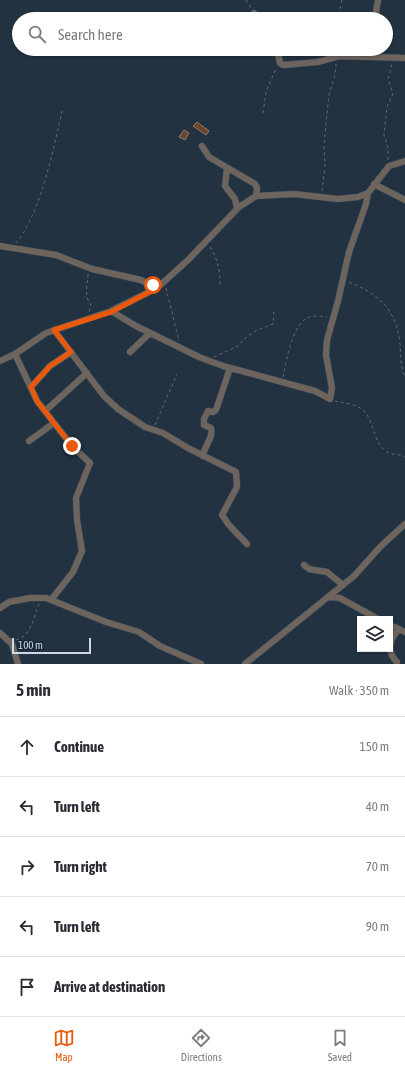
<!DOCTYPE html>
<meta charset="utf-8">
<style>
body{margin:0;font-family:"Asap Condensed",sans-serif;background:#f2f2f3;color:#2b2b33}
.controls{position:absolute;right:12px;bottom:12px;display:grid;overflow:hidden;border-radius:0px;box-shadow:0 1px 3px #0004}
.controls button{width:36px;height:36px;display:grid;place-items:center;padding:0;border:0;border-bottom:1px solid #e1e1e2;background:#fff;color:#2b2b33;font:20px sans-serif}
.scale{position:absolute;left:12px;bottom:10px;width:79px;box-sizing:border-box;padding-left:4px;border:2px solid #ced8e2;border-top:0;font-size:11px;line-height:14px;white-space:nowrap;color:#ced8e2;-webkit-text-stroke:3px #192837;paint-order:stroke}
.stop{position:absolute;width:12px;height:12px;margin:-9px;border:3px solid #ea580c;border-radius:50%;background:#fff}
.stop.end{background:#ea580c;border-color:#fff;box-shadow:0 1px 4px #0008}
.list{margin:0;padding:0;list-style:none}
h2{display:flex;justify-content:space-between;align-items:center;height:52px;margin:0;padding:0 16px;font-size:17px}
h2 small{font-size:13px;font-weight:400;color:#7c7c81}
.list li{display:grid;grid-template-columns:26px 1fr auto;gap:12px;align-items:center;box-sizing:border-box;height:60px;padding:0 16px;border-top:1px solid #e1e1e2}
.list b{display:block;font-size:15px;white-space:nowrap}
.list em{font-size:13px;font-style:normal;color:#7c7c81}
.icon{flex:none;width:22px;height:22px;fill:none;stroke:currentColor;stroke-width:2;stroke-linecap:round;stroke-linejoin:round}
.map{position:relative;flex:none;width:405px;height:664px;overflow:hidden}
.search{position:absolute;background:#fff;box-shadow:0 1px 3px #0004;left:12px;right:12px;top:12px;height:44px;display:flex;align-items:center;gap:10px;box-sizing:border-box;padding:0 14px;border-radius:22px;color:#7c7c81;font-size:15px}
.sheet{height:352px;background:#fff}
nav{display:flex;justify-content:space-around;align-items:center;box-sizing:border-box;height:56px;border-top:1px solid #e1e1e2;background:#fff;font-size:11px;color:#7c7c81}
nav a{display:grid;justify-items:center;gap:2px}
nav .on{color:#ea580c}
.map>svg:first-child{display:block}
</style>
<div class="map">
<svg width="405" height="664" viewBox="0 0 405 664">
<rect width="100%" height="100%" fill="#223241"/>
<path fill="#6c4427" stroke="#927c6d" d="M197,122L209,131L206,135L193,126Z
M184,130L189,133L185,140L179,137Z"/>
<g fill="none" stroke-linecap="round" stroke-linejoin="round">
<defs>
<path id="minor" d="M254,13L258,19
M375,19L378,0
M277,49L280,63L283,65L318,62L339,56L405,58
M202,146L209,157L255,184L257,188L256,196
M227,168L225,186L235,199L237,208
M374,184L405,200
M0,246L56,255L92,269L141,280L157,288
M111,311L136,326L199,357L223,366L315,391L330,399L332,388L326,355L327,340L338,301L349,252L366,204L368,193
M54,330L104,396L118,409L145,427L163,433L188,448L236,472L237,487L222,515L229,525L247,544
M130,352L150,333
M15,354L37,401L72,446L90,463L76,498L77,520L82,551L73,572L51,600
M0,361L15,354L46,333L111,311L157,288L187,261L239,207L256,196L294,194L338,199L358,197L368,193L389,166L405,161
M31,387L50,366L71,352
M45,411L87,373
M29,441L54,423
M203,456C204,446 214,437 211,428L204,425V419L208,411L213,412L216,410L230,368
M304,565L309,569L327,572L343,585
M329,597L340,598L378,619
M0,608L9,602L30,598H46L106,622L139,632L160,646L201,664
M390,625L405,632
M0,633L12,644L18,664
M397,662C386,652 390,638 399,629
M245,664L354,576L381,546L405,524"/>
</defs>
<use href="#minor" stroke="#3e4d5b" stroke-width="7"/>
<path stroke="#5e6c79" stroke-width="1" stroke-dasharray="3 3" stroke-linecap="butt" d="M246,0L251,8
M342,0L339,13L342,19
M262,15H293L305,19
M263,113L266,92L276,68
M388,160V148L384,135L387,107L393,94L388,79L392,64
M322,191L325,166L324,144L329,94L335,75L336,64
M16,243C40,215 54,147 62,111
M210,247C218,260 220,270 220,285
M88,274C88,286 83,294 91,305L89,312
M349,282C380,295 396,309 400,344C401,355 400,367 405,377
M166,288L179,341
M214,357L238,346L245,338L257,330L273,324L274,311
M283,377C286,361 292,329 305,319C311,315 320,316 327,317
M335,401C344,403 355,404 362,409C375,420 372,442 387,452C392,455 400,454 405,457
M155,425L177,374
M16,640C32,636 33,617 39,604"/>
<use href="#minor" stroke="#6d645d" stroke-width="6"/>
</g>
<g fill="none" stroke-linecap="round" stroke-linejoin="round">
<path stroke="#ea580c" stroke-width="5" d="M72,446L37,401L31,387L50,366L71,352L54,330L111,312L157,288L153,285"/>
</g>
</svg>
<div class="controls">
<button><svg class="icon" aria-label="layers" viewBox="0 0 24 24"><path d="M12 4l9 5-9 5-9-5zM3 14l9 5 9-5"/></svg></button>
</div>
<div class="scale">100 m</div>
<div class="stop" style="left:153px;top:285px"></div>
<div class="stop end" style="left:72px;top:446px"></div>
<div class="search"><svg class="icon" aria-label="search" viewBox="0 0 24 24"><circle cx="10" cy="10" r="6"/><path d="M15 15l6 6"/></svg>Search here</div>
</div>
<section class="sheet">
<h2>5 min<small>Walk · 350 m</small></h2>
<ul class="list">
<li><svg class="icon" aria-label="ahead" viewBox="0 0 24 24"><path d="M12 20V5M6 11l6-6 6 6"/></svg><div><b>Continue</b></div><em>150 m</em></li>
<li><svg class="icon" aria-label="left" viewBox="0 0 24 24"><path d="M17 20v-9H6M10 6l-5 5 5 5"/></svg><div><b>Turn left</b></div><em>40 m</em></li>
<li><svg class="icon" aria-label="right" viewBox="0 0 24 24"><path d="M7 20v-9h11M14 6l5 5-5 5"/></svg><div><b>Turn right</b></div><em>70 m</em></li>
<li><svg class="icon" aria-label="left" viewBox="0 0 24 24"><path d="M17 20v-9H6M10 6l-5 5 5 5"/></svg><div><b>Turn left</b></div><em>90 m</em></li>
<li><svg class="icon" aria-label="arrive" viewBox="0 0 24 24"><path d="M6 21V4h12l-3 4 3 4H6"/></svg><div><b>Arrive at destination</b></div></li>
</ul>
</section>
<nav>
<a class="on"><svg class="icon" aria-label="map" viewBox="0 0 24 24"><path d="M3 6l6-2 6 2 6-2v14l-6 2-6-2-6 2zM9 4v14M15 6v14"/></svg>Map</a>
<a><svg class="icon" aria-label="directions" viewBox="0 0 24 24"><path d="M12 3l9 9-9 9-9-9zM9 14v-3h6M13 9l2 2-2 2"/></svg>Directions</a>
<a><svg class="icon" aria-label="saved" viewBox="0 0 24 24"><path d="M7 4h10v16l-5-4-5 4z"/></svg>Saved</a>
</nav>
